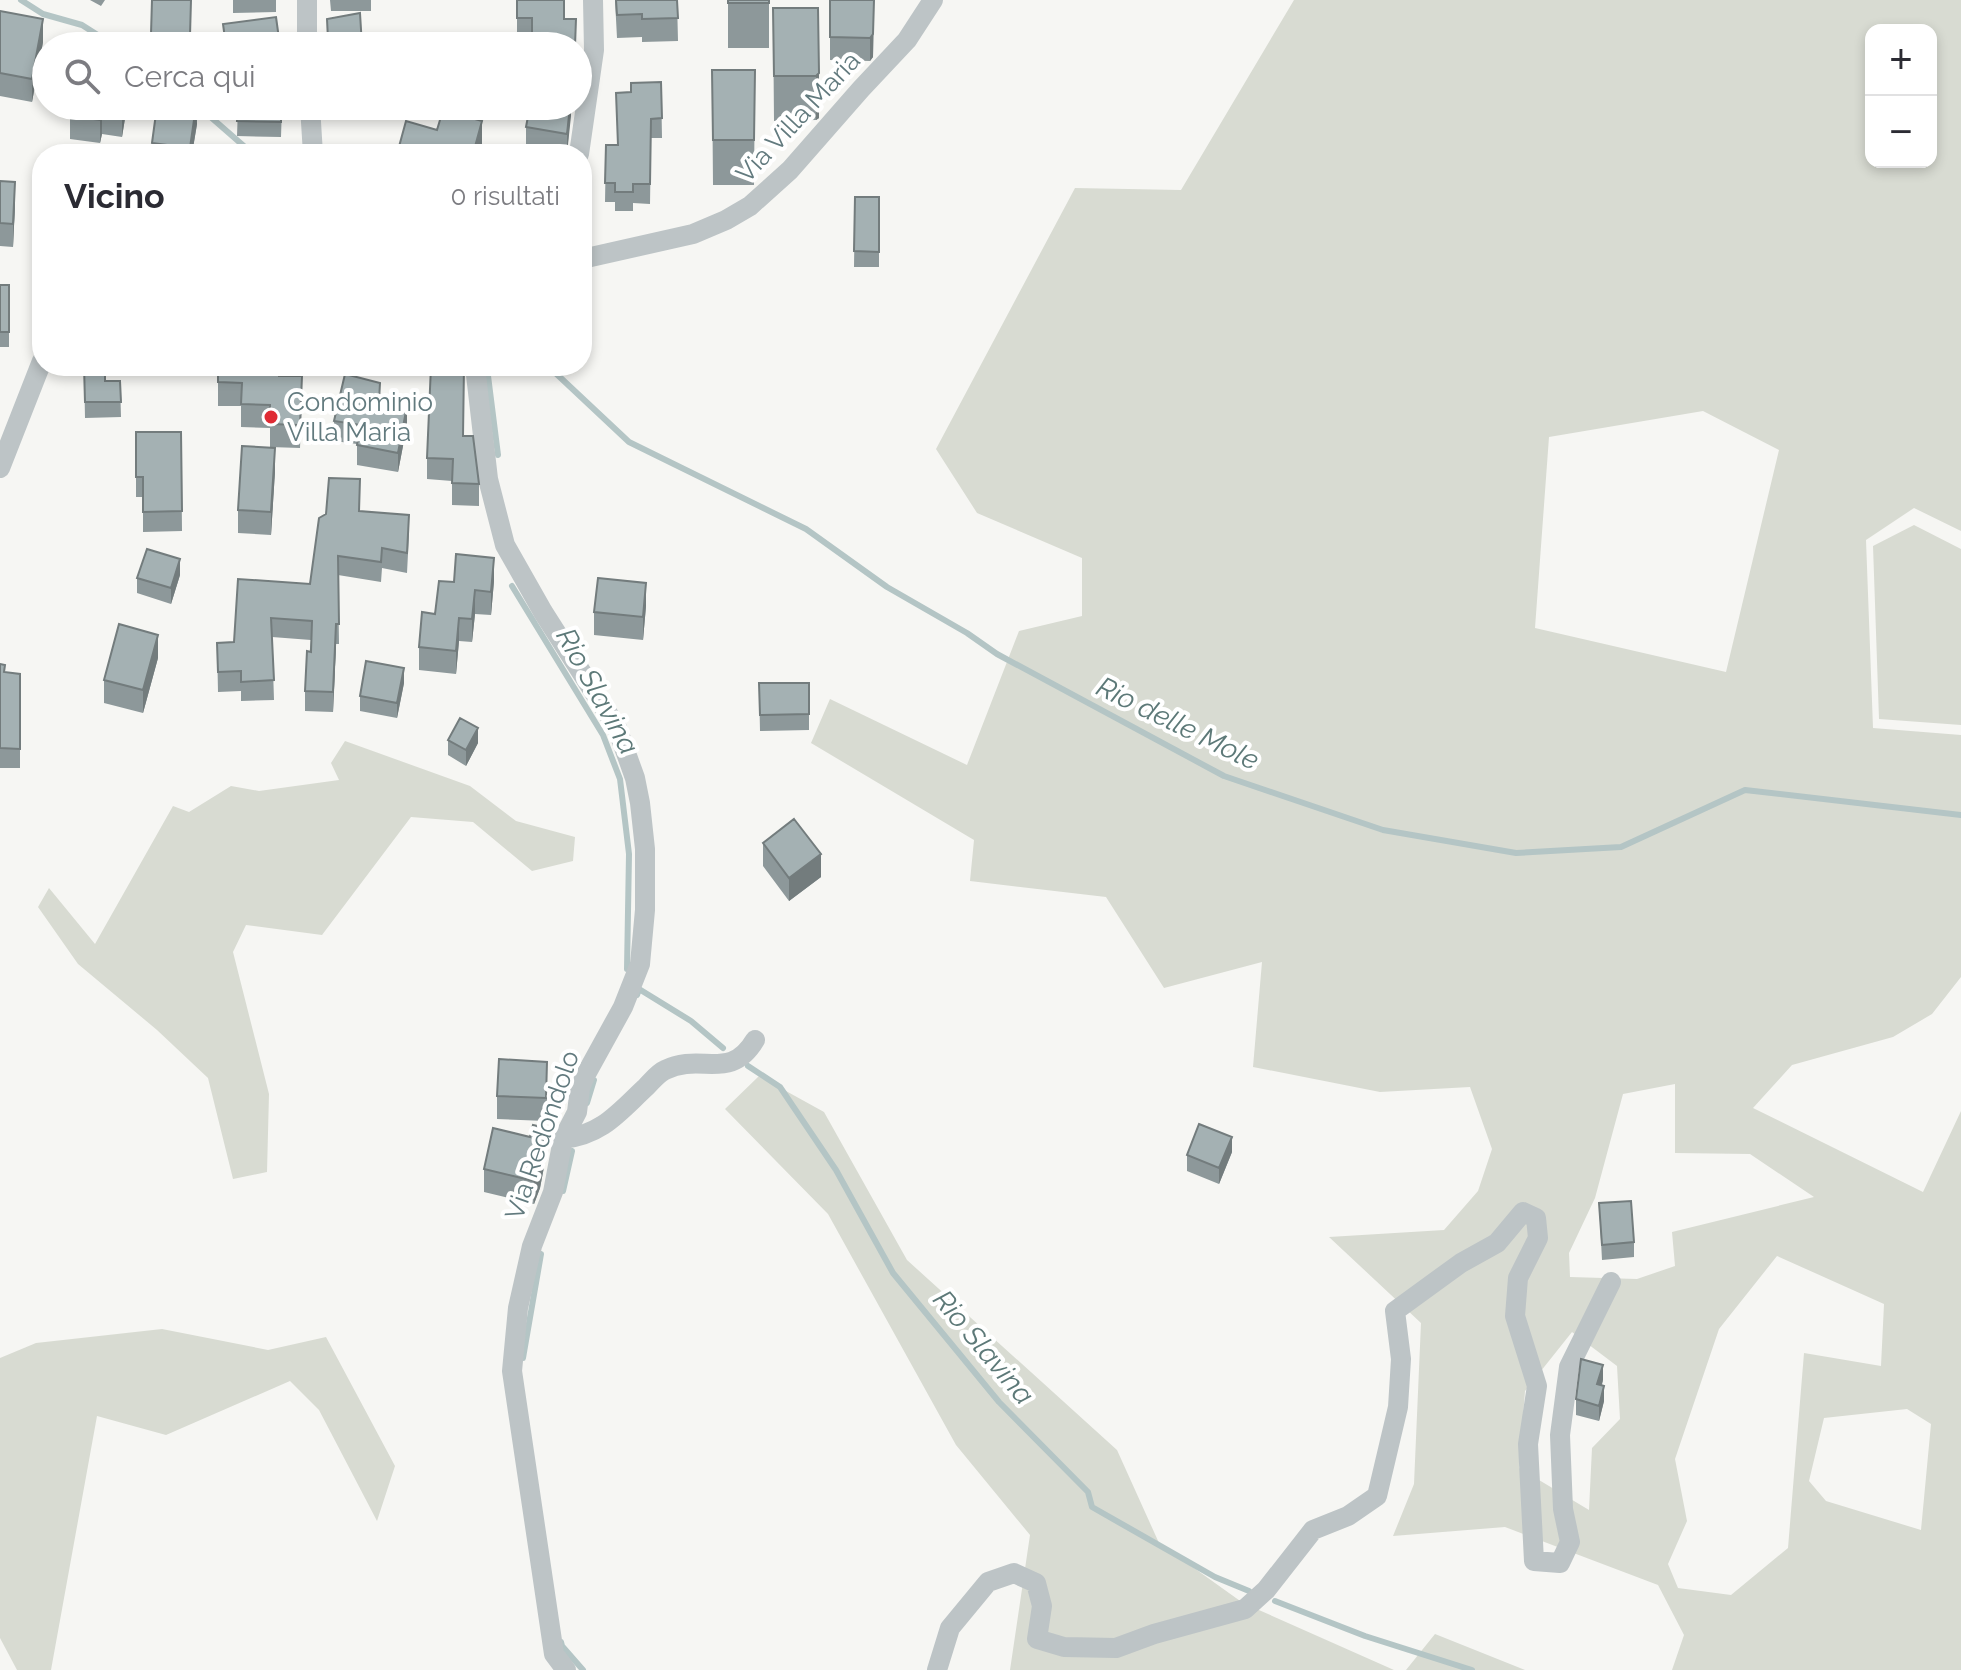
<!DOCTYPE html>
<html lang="it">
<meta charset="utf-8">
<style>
body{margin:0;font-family:Raleway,sans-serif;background:#f2f2f3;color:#2b2b33}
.controls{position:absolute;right:24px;top:24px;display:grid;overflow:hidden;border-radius:16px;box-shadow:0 4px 12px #0003}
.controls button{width:72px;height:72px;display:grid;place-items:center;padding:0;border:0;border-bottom:2px solid #e1e1e2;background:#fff;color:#2b2b33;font:40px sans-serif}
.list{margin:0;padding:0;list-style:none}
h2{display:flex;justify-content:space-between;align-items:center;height:104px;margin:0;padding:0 32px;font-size:34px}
h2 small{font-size:26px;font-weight:400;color:#7c7c81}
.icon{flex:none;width:44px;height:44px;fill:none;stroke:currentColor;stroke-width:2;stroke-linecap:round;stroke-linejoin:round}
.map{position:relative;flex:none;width:1961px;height:1670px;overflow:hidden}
.search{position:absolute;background:#fff;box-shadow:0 4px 12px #0003;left:32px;top:32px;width:560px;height:88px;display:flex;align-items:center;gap:20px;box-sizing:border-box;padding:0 28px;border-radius:44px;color:#7c7c81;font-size:30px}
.panel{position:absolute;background:#fff;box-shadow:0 4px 12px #0003;left:32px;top:144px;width:560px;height:232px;border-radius:32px}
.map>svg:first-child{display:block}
</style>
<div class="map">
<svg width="1961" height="1670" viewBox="0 0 1961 1670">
<rect width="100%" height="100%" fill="#f6f6f3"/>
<path fill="#d8dbd2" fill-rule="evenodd" d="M1294,0H1961V531L1914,508L1866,540L1873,728L1961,735V977L1932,1014L1893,1037L1792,1065L1753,1108L1923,1192L1961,1111V1670H1672L1684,1635L1658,1585L1505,1527L1393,1536L1414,1484L1421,1323L1329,1237L1444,1230L1478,1191L1492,1149L1470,1087L1380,1092L1253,1067L1262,962L1164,988L1106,897L970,881L974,840L811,743L830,699L967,765L1019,631L1082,616V558L977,513L936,449L1075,188L1181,190ZM1871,30H1931V162H1871ZM1703,411L1779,450L1726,672L1535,628L1549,437ZM1675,1084V1153L1750,1154L1814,1197L1672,1232L1675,1266L1637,1279L1570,1277L1569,1253L1595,1198L1623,1094ZM1777,1256L1884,1304L1881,1366L1804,1353L1788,1548L1731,1595L1678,1588L1668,1564L1687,1521L1675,1459L1719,1329ZM1572,1332L1617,1366L1620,1419L1592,1448L1589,1510L1519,1468L1525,1391ZM1907,1409L1931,1424L1921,1530L1826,1501L1809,1481L1824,1418Z
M1914,525L1961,549V725L1879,719L1873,546Z
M345,741L470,786L516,821L575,837L573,861L532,871L473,822L411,817L322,935L246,925L233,952L269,1094L267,1172L233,1179L208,1078L157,1030L78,964L38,907L49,888L95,944L173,806L189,812L231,786L259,791L339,780L331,763Z
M759,1076L824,1112L907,1260L1117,1450L1159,1543L1243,1603L1394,1670H1010L1030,1535L956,1445L828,1214L725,1109Z
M162,1329L268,1350L326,1337L395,1466L377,1521L319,1410L290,1381L166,1435L97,1416L51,1670H17L0,1638V1358L36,1343Z
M1435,1634L1525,1670H1406Z"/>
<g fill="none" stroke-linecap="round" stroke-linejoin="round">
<path stroke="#b4c5c5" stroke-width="6" d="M21,0L43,14L82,25L115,46
M198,106L253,154
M548,366L629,442L806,529L887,587L967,633L997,654L1224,776L1383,830L1516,853L1621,847L1745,790L1961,815
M487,368L498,455
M512,586L603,735L620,779L629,854L627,969
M637,995L639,989L691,1021L723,1048
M748,1066L780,1087L836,1170L893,1273L999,1402L1088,1492L1092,1507L1215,1577L1249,1591
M587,1103L594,1080
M563,1191L572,1151
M523,1358L541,1254
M1275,1601L1365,1636L1472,1670
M561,1642L562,1646L583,1670"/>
<path stroke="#bdc4c6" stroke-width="20" d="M307,46V0
M310,106L313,154
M579,154L594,50L593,0
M582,259L693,234L726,220L750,206L790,170L861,89L907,40L933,0
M475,366L488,479L505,545L543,612L617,728L635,778L640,803L645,849V910L640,964L623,1007L585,1076L580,1088L577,1112L563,1139L553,1192L532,1246L518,1308L512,1371L554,1654L566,1670
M0,468L42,361
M563,1139C602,1135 619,1112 646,1087C652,1081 658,1073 665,1070C701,1052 730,1082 755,1040
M937,1670L950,1628L988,1582L1014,1573L1036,1583L1042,1606L1037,1639L1064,1647L1116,1648L1154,1634L1245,1609L1266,1590L1313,1530L1348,1516L1377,1496L1398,1407L1401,1359L1395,1311L1461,1263L1497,1243L1523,1212L1536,1218L1538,1238L1518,1278L1515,1316L1537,1386L1528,1444L1534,1561L1560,1563L1570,1542L1563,1509L1560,1435L1569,1367L1611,1282"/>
</g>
<path fill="#8d989a" d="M90,0H105L101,6Z
M152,0H191L190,46H151Z
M233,0H276V12L233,13Z
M330,0H371V11H331Z
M517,0H564L532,34H517Z
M615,0H677L678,41L642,42V37L617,38Z
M728,0H769V48H728Z
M830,0H874L873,57L870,61L830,60Z
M773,8H818L819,118L816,120L774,121Z
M0,11L43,42L32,102L0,96Z
M327,19L362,46H328Z
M223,24L280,46H223Z
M712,70H755L754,185H713Z
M661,82L662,138H651L650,204L633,203V211H615V202H605L606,145H617L631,92Z
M127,106L122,137L102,134L100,143L70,139V116Z
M197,106V124L192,154H152V143Z
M238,106H282L281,137L237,136Z
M571,106L567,154H550L526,150V127Z
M0,181L15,205L13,247L0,246Z
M855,197H879V267H854Z
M42,222V286L38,285V262Z
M0,285H9V347H0Z
M84,366L105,381H120L121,417L85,418Z
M140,366H188V367L140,370Z
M218,366L279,376L302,399L300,448L270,447V428L241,427V406H218Z
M380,401L407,425L398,472L357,465V444L334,441V421Z
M136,432H181L182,531L143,532V497H136Z
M463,436L479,484V506L452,505V481L427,479V458Z
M275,471L271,535L238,533V510Z
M360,512L409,534L407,573L382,568L381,582L338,575L339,644H336L333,712L305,711V691L311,640L272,637L274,700L241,701V691L218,692L217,643L234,642L310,584Z
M180,575L171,604L137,593V578Z
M494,581L491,615L475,614L472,642L459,641L456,674L419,670V647L435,614L454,582Z
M646,606L643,640L594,635V612Z
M158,658L143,713L104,703V680Z
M0,664L5,673L20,674V768H0Z
M404,683L397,718L360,711V696Z
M759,683H809V730L760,731Z
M448,740L478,743L466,766L448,755Z
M763,843L821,877L789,901L763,866Z
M547,1085L546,1121L497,1119V1096Z
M547,1151L540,1188L534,1204L484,1192V1169Z
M1232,1152L1219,1184L1187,1171V1155Z
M1599,1203L1634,1242V1257L1602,1260Z
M1603,1380L1602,1385L1604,1401L1599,1421L1576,1415V1399Z"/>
<path fill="#737c7d" d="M874,0L873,57L870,61V38Z
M43,19V42L32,102V79Z
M819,73V118L816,120V76Z
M123,106H127L122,137V114Z
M196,106L197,124L192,154H190Z
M570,106H571V116L567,154V134Z
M102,111V134L100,143V120Z
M482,121V144L480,154H473Z
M15,182V205L13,247V224Z
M407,406V425L398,472V453Z
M275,448V471L271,535V512Z
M494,558V581L491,615V592Z
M180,559V575L171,604V588Z
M646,583V606L643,640V617Z
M475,590V614L472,642V619Z
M459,618V641L456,674V651Z
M336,624V644L333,712V692Z
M158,635V658L143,713V690Z
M404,668V683L397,718V703Z
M478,728V743L466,766V750Z
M821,854V877L789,901V878Z
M547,1062V1085L546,1121V1098Z
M547,1128V1151L540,1188L534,1204V1181Z
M1232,1137V1152L1219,1184V1168Z
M1603,1365V1380L1597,1399V1384Z
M1604,1386V1401L1599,1421V1406Z"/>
<path fill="#a4b1b3" stroke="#737c7d" stroke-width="2" d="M152,0H191L190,35L151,34Z
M517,0H564V19H576L575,46H532V18H517Z
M616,0H677L678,18L642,19V14L617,15Z
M728,0H769V3H728Z
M830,0H874L873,34L870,38L830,37Z
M773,8H818L819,73L816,76H774Z
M0,11L43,19L32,79L0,73Z
M360,13L362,46H339V39L328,40L327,19Z
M276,17L280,46H226L223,24Z
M439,35L474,36V46H439Z
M712,70H755L754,140H713Z
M661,82L662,118L651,119L650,184H633V192H615V183H605L606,145H618L616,93L631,92V83Z
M71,106H123L122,114L102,111L100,120L70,116Z
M157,106H196L190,148L152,143Z
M238,106H281V122L237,121Z
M530,106H570L567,134L526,127Z
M443,110L482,121L473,154H397L406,121L437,130Z
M0,181L15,182L13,224L0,223Z
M855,197H879V252L854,251Z
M41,222H42V263L38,262Z
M0,285H9V332H0Z
M84,366H105V381H120L121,402H85Z
M218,366H279V376H302L300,425L270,424V405L241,404L242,383L218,382Z
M431,366H464L463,436H473L479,484L452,483L453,459L427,458Z
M345,374L380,383L379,401L407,406L398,453L357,445L361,425L334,421Z
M136,432H181L182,511L143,512V477H136Z
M242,446L275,448L271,512L238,510Z
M329,478L360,479L359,511L409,515L407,553L382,548L381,562L338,556L339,624H336L333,692L305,691L307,651L311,652L312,621L271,618L274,680L241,682V671L218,672L217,643L234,642L238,579L310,584L319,518L326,514Z
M147,549L180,559L171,588L137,578Z
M456,554L494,558L491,592L475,590L472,619L459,618L456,651L419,647L422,612L435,614L439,581L454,582Z
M598,578L646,583L643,617L594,612Z
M119,624L158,635L143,690L104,680Z
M366,661L404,668L397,703L360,696Z
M0,664L5,665L4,672L20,674V749L0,748Z
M759,683H809V714L760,715Z
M460,718L478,728L466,750L448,740Z
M794,819L821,854L789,878L763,843Z
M499,1059L547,1062L546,1098L497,1096Z
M1199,1124L1232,1137L1219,1168L1187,1155Z
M533,1125L547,1128L540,1165L534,1181L484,1169L493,1128L530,1137Z
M1631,1201L1634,1242L1602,1245L1599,1203Z
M1581,1359L1603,1365L1597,1384L1604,1386L1599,1406L1576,1399Z"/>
<circle fill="#df2b34" stroke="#fff" stroke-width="3" cx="271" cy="417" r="8"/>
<g text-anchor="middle" stroke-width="8" stroke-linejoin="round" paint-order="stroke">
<g font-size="26" fill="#627a7e" stroke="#fff">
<text transform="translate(798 117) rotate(-47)" y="9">Via Villa Maria</text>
<text transform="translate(542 1135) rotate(-71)" y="9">Via Redondolo</text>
</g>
<g font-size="26" fill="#627a7e" stroke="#fff" text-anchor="start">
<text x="287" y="411">Condominio<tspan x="287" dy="30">Villa Maria</tspan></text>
</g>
<g font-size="28" font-style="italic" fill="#5d7978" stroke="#fff">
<text transform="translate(598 691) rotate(61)" y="10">Rio Slavina</text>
<text transform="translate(1178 723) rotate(26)" y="10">Rio delle Mole</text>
<text transform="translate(984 1347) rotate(50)" y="10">Rio Slavina</text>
</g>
</g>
</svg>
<div class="controls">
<button>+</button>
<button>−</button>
</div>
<div class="search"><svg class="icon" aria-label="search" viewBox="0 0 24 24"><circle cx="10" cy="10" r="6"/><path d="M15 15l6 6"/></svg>Cerca qui</div>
<section class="panel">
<h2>Vicino<small>0 risultati</small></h2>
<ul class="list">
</ul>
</section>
</div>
